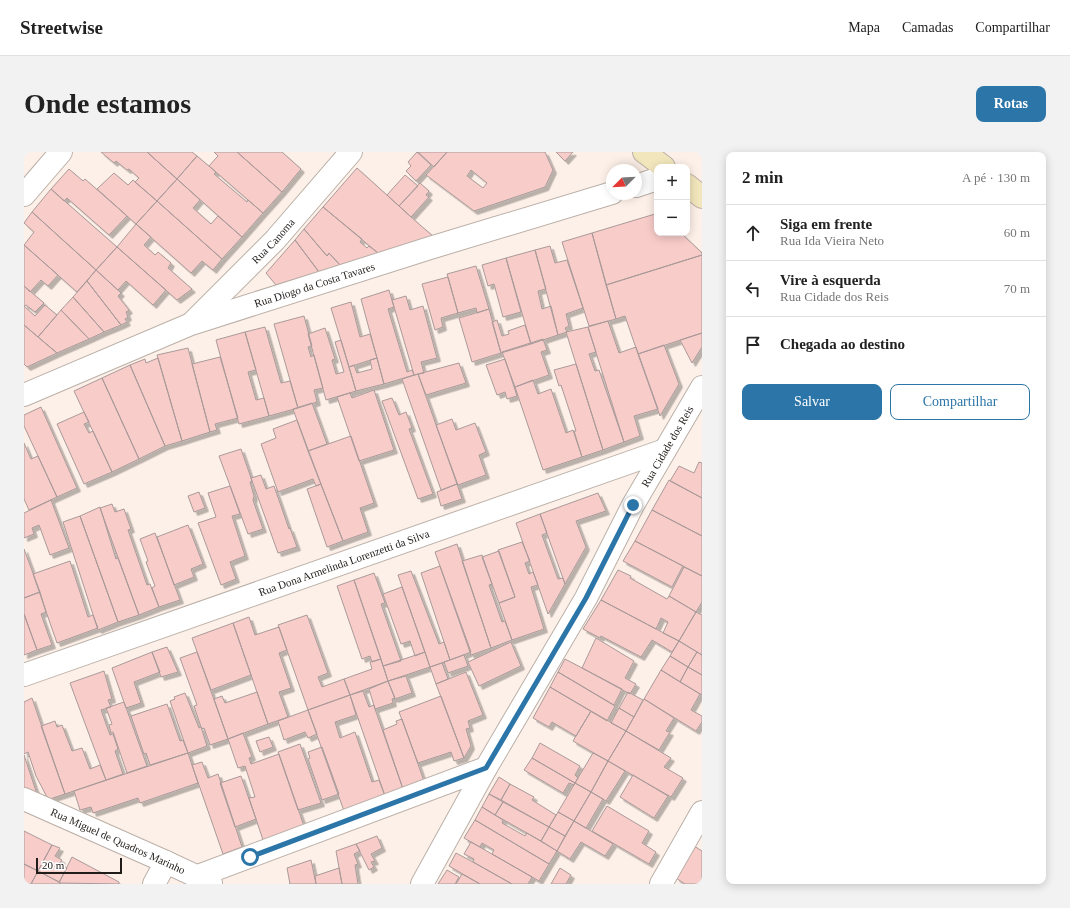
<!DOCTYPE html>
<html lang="pt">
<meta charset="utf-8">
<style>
body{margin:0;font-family:"Times New Roman",serif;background:#f2f2f2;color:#222}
.controls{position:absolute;right:12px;top:12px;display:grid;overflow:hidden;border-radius:8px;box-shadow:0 2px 10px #0003}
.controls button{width:36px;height:36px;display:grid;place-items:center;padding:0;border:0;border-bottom:1px solid #e0e0e0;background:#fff;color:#222;font:20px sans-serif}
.compass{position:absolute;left:582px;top:12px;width:36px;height:36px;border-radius:50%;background:#fff;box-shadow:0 2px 10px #0003;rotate:246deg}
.scale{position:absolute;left:12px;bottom:10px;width:86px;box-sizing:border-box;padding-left:4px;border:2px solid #201c19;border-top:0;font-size:11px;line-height:14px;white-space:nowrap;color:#201c19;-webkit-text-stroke:3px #fff;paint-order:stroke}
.stop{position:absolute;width:12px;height:12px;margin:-9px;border:3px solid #2b75a8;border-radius:50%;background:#fff}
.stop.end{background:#2b75a8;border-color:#fff;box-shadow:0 1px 4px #0008}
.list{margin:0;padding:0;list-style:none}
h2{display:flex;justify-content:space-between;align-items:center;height:52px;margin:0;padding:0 16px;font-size:17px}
h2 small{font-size:13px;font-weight:400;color:#767676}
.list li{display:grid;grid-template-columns:26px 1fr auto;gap:12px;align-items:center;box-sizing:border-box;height:56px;padding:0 16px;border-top:1px solid #e0e0e0}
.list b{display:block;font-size:15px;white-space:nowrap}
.list p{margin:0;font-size:13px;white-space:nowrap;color:#767676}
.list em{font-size:13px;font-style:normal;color:#767676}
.actions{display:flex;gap:8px;padding:12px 16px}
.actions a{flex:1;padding:9px 0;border:1px solid #2b75a8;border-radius:8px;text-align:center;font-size:14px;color:#2b75a8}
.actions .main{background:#2b75a8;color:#fff}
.icon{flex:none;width:22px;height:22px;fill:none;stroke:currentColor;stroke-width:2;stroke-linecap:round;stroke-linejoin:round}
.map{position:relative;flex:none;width:678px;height:732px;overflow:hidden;border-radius:8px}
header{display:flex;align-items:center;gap:24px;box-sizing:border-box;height:56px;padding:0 20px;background:#fff;border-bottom:1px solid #e0e0e0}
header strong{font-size:19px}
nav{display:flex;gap:22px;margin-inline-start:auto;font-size:14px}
.intro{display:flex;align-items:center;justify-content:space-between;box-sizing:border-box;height:96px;padding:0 24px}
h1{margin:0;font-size:28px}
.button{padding:10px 18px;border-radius:8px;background:#2b75a8;color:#fff;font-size:14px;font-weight:700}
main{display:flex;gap:24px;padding:0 24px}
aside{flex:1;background:#fff;border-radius:8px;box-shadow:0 2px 10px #0003}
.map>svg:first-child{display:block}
</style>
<header>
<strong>Streetwise</strong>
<nav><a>Mapa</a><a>Camadas</a><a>Compartilhar</a></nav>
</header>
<div class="intro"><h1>Onde estamos</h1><a class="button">Rotas</a></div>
<main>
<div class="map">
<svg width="678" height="732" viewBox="0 0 678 732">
<defs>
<filter id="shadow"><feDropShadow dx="3.5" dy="3.5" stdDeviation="0" flood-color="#0004"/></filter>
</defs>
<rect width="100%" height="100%" fill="#fdf0e8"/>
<path fill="#f8ccc9" stroke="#a99a99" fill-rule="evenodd" filter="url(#shadow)" d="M77,0H123L153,27L133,49L111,30L115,26L105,17L103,18L92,9L90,11Z
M123,0H168L173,4L153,27Z
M190,0H213L258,40L239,61L185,14L194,4Z
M213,0H258L277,17L258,40Z
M393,0L407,13L392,29L382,19L387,14L384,10Z
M394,0H423L410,15Z
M423,0H521L529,18L521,35L450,59L402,23ZM447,18L463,31L459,36L443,24Z
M532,0H549L541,9Z
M173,4L192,20L190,22L223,50L224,48L239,61L218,85L153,27Z
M333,16L396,73L409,84L354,101L299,55Z
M45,17L59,29L61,27L103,64L85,83L43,46L40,49L27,37Z
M90,21L104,33L109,28L133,49L112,72L73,37Z
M381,23L394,34L375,54L363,43Z
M153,27L176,48L169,56L187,72L194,64L218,85L198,107L133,49Z
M396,31L405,39L402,43L405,45L387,65L375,54Z
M27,37L93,95L72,118L8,60Z
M133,49L198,107L189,118L178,109L167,121L112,72Z
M299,55L338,87L336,90L343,96L345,94L354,101L316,113L305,101L303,104L280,77Z
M8,60L72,118L53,140L0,93L10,80L0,71Z
M631,62H633V81H657L678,101V103L582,133L568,81Z
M112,72L127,85L120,93L131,103L134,100L147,111L144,116L168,137L153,148L93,95Z
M280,77L303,104L305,101L316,113L295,120L271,88Z
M568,81L592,167L565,174L538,90Z
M271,88L295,120L252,133L242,121Z
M0,93L34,123L24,134L17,128L6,140L0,134Z
M526,94L531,111L543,108L559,156L542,162L545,174L541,176L543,180L534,183L511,98Z
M93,95L142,138L129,153L102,129L94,138L72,118Z
M511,98L522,137L514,139L518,157L527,154L534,183L507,192L482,106Z
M678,103V181L614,202L601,164L592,167L582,133Z
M482,106L497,160L479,165L470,132L464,134L458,113Z
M452,114L465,157L453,161L452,156L434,161L423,122Z
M72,118L97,141L94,144L105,158L102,160L104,165L101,167L103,170L97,173L63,129Z
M424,125L434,161L417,166L419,175L411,178L398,132Z
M63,129L97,173L80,180L49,145Z
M0,134L20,151L11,160L2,153L0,154L11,164L21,153L33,163L14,185L0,173Z
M365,138L370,155L364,157L383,220L388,218L390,223L360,232L337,147Z
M382,144L386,158L399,154L413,206L397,210L400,221L390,223L368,148Z
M49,145L80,180L65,187L37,158Z
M327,150L336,185L346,182L353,206L325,215L307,156Z
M465,157L477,201L448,210L435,166Z
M37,158L65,187L33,201L14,185Z
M280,164L288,194L284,195L287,205L290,203L299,236L290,238L293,250L274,256L250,172Z
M473,168L478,184L485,182L484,179L501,173L507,192L477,201L468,170Z
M584,169L595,201L612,195L634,257L610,264L616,284L600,290L564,175Z
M0,173L14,185L33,201L3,215L0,212Z
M241,175L257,231L266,229L274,256L245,264L221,180Z
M564,175L572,200L565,202L571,219L575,218L600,290L579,298L542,180Z
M301,176L311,207L308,208L312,222L320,220L311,190L317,188L332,239L302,248L284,182Z
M221,180L232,218L224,220L232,248L240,246L245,264L215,272L192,188Z
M678,181V195L668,211L656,188Z
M519,187L523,198L517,200L525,223L491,235L478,200Z
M640,193L655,232L636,264L614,202Z
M164,196L186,280L158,289L133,203Z
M196,205L214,266L191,272L193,278L186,280L168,212Z
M134,206L158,289L141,294L106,213L121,207L122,211Z
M353,206L360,232L332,239L325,215L330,213L333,221L348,217L346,208Z
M481,207L493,244L483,247L481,240L473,243L462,213Z
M435,211L442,231L402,243L394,222Z
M552,212L579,298L558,305L550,279H552L537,233L535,234L530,218Z
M106,213L141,294L115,307L78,226Z
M394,222L433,332L417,338L378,227Z
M78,226L115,307L88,320L50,239Z
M509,228L514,242L527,237L542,281L549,278L558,305L519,318L491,235Z
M350,238L370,298L335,309L313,245L326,241L328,246Z
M368,246L375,263L382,260L388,276L385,277L409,342L394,347L358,249Z
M288,251L303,292L284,299L269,257Z
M17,255L53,336L33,345L0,274V263Z
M60,260L65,270L60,272L65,281L69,279L88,320L60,332L33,272Z
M428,267L432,278L451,271L462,300L455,303L462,323L434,333L412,273Z
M273,268L297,332L292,334L289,327L254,340L237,292L252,286L249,277Z
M327,284L350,351L336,356L344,380L319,389L284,299Z
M0,291L7,307L14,304L33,345L5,358L0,347Z
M217,297L227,326L228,329L226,330L230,344L229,348L239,377L224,382L195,304Z
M675,310L678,311V346L646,329L655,314L670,321Z
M237,323L242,337L250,334L265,377L266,376L273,395L254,401L227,326Z
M645,328L678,346V384L628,358Z
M297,332L319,389L303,395L283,337Z
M433,332L438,347L417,354L413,340Z
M206,334L216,362L208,364L221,404L206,410L212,427L197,433L174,371L192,365L184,341Z
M175,340L181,356L170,360L164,344Z
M574,341L582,359L552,369L562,395L541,432L516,362Z
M27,348L45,396L26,403L15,373L8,376L10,382L0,386V361Z
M88,352L91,360L100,357L107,377L104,378L123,433L126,432L135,455L115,463L76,356Z
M76,355L92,407L94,406L115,463L94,470L56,364Z
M628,358L678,384V424L611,389Z
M516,362L523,381L518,383L534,427L539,426L541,432L524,462L492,371Z
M56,364L94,470L74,478L39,370Z
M164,373L179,412L167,417L170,425L150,433L133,385Z
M131,381L156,448L135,455L128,436L131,434L122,410L124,409L116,387Z
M611,389L659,414L648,435L599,409Z
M498,390L506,409L501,411L505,422L509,420L514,433L507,435L520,477L488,488L475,451L491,445L474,398Z
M433,392L467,496L447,503L411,400Z
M0,397L16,440L0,446Z
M475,399L491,445L475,451L458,405Z
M458,403L468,432L465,433L478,470L481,469L488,488L467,496L438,409Z
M46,409L64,465L69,463L74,476L33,491L9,422Z
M416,414L447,500L426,508L397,421Z
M660,415L678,424V450L672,460L645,444Z
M594,418L607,424L606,426L643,447L645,444L672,460L655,489L639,481L644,470L637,466L632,477L577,448Z
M387,419L415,492L420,490L426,508L406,515L374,423Z
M350,421L361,451L357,452L377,509L359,514L330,428Z
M330,428L357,507L348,510L346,504L338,507L313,434Z
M378,435L401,500L391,504L386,489L377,492L359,442Z
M16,440L22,460L17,462L28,493L13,498L0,462V446Z
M577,448L655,489L648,500L628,488L617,505L577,484L576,486L559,477Z
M672,460L678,463V503L655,489Z
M0,462L13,498L0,503Z
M283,463L304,521L294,525L298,535L320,527L326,543L284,558L254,473Z
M225,465L231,483L255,475L263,498L255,501L267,536L255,540L264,565L244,572L209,471Z
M209,471L227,523L187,538L168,486Z
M572,486L610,509L601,526L612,532L606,542L558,516Z
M655,489L673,500L664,515L646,504Z
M487,490L497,514L455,534L444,510Z
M143,495L154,520L137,525L128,500Z
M128,500L136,520L110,530L117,551L102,556L88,516Z
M173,500L204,587L186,593L180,576L178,577L177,575L170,554L173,553L156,506Z
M401,500L406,515L364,529L359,514Z
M673,500L678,503V523L664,515Z
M440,503L444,514L424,521L420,510Z
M646,504L664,515L656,530L637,518Z
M357,507L364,529L326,543L320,527L348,517L346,510Z
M541,507L598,537L590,553L534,520Z
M418,511L424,527L412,532L406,515Z
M664,515L678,523V543L656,530Z
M637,518L676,542L667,558L678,564V570L672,579L620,547Z
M80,519L88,547L84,548L87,555L77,558L86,583L89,582L94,597L91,599L99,622L82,628L46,531Z
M442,520L459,563L444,569L446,576L442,577L447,594L440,606L412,532Z
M534,520L591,554L583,569L526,535Z
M382,524L388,541L371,547L364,529Z
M364,529L371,546L368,547L369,551L351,557L345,537Z
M526,535L567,559L552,584L528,570L525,575L509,566Z
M339,539L345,555L350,553L351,557L379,637L361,644L326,543Z
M233,540L244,572L204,587L190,547L198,544L201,551Z
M604,540L619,548L610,565L595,556Z
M161,541L175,576L177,575L183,594L164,601L146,549L151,547L150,545Z
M326,543L332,563L311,570L316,586L331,580L348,630L355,628L361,644L320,659L284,558Z
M417,544L440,606L430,609L427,600L394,611L375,560Z
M8,546L41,642L26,647H24L12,624L4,600L0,602V550Z
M620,547L650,566L642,579L646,580L635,598L602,579Z
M100,550L123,614L103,621L89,580L87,581L85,573L88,572L82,556Z
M143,552L156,589L159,588L164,601L126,613L122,601L120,602L107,564Z
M595,556L610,565L602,579L587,571Z
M284,558L293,582L284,586L281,580L260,588L254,569Z
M567,559L602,579L584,609L549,589Z
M378,567L400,629L379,637L359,578L373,572L372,569Z
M31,569L33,575L38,573L48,599L58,596L66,617L76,613L82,628L41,642L17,574Z
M602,579L647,606L640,615L659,626L647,645L584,609Z
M219,581L228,605L225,606L227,612L255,602L280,674L239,688L225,646L231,645L221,614L214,616L204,587Z
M245,585L249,595L236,600L232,589Z
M516,591L556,614L551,623L554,626L551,631L508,606Z
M276,592L297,651L274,658L254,600Z
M298,595L315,642L298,648L284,607L286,606L284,600Z
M164,601L174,631L116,651L114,646L69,661L67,655L56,658L50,639Z
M569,601L584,609L567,640L551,631Z
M0,603L13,642L0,636Z
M508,606L551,631L550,633L545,631L539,641L500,618Z
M584,609L601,619L582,649L567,640Z
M178,610L184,626L194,622L218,695L199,702L168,613Z
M609,623L644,644L630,666L596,645Z
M217,624L232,667L211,675L196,631Z
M475,625L486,632L477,648L465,642Z
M551,631L567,640L550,669L534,660Z
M486,632L510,645L508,648L532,663L525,675L477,648Z
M567,640L579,647L562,676L550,669Z
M465,642L479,650L471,663L458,655Z
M479,650L525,675L517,689L471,663Z
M583,654L625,679L618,691L632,700L625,712L568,679Z
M458,655L479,668L478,671L501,684L503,681L533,699L525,712L451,668Z
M534,660L550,669L541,684L525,675Z
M451,668L525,712L515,729L468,702L470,698L458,691L456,695L440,686Z
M550,669L589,692L581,704L557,690L546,707L533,699Z
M525,675L541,684L533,699L517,689Z
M0,679L28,693L14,719L0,712Z
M353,684L358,696L347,702L351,709L347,710L350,715L345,718L332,692Z
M447,690L508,725L504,732H488L449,710L450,707L440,702Z
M332,692L336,699L330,702L334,712L331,713L334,732H318L312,699Z
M28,693L36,696L31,704L38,708L35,712L43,716L35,730L14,719Z
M670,694L678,699V732H661L652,726Z
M432,701L449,710L488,732H456L425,714Z
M48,705L95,730V732L35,731Z
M287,708L292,732H265H266L263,716Z
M0,712L14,719L7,732H0Z
M315,716L318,732H292L291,724Z
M536,716L547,723L542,732H527Z
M423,718L435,725L431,732H414Z
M14,719L35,730L37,732H7Z
M438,722L456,732H432Z"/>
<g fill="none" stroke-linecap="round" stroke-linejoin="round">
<defs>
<g id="street">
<path d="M612,34L633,27"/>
<path d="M0,43L37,0"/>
<path id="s1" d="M169,170L251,88L327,0"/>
<path id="s2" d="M0,243L167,172L406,96L588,41"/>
<path id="s3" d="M0,523L641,298"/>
<path id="s4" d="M0,647L142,710L187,731"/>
<path d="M174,724L462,616"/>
<path d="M130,732L142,710"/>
<path id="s5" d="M398,732L462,616L562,446L609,353L678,235"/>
<path d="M637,732L678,660"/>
</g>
<path id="secondary" d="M620,0L640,15
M663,33L678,45"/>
</defs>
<use href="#street" stroke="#bbb0a8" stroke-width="24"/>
<use href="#secondary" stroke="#bbb0a8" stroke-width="24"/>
<use href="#street" stroke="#fff" stroke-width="22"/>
<use href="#secondary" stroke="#f2e6bc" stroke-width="22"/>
</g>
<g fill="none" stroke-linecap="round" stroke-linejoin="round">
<path stroke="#2b75a8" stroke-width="5" d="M226,705L462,616L562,446L609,353"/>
</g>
<g text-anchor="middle" stroke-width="4" stroke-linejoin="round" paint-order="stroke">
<g font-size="11" fill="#201c19" stroke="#fff">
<text dy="4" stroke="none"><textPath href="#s1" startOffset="114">Rua Canoma</textPath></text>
<text dy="4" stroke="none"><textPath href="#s2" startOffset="311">Rua Diogo da Costa Tavares</textPath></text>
<text dy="4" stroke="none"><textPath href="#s5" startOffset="502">Rua Cidade dos Reis</textPath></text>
<text dy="4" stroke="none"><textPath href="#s3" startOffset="339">Rua Dona Armelinda Lorenzetti da Silva</textPath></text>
<text dy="4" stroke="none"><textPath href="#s4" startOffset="103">Rua Miguel de Quadros Marinho</textPath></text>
</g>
</g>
</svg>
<div class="controls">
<button>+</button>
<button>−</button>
</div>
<svg class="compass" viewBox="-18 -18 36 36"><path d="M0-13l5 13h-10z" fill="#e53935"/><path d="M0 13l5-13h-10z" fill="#767676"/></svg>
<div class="scale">20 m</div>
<div class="stop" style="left:226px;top:705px"></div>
<div class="stop end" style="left:609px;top:353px"></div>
</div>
<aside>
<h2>2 min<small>A pé · 130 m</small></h2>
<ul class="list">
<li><svg class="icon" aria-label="ahead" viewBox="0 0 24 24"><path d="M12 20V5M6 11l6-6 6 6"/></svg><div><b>Siga em frente</b><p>Rua Ida Vieira Neto</p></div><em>60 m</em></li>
<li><svg class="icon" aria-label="left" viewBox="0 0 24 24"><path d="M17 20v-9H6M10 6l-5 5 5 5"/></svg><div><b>Vire à esquerda</b><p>Rua Cidade dos Reis</p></div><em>70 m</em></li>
<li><svg class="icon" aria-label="arrive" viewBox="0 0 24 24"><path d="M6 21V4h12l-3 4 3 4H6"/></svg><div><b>Chegada ao destino</b></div></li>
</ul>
<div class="actions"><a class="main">Salvar</a><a>Compartilhar</a></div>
</aside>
</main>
